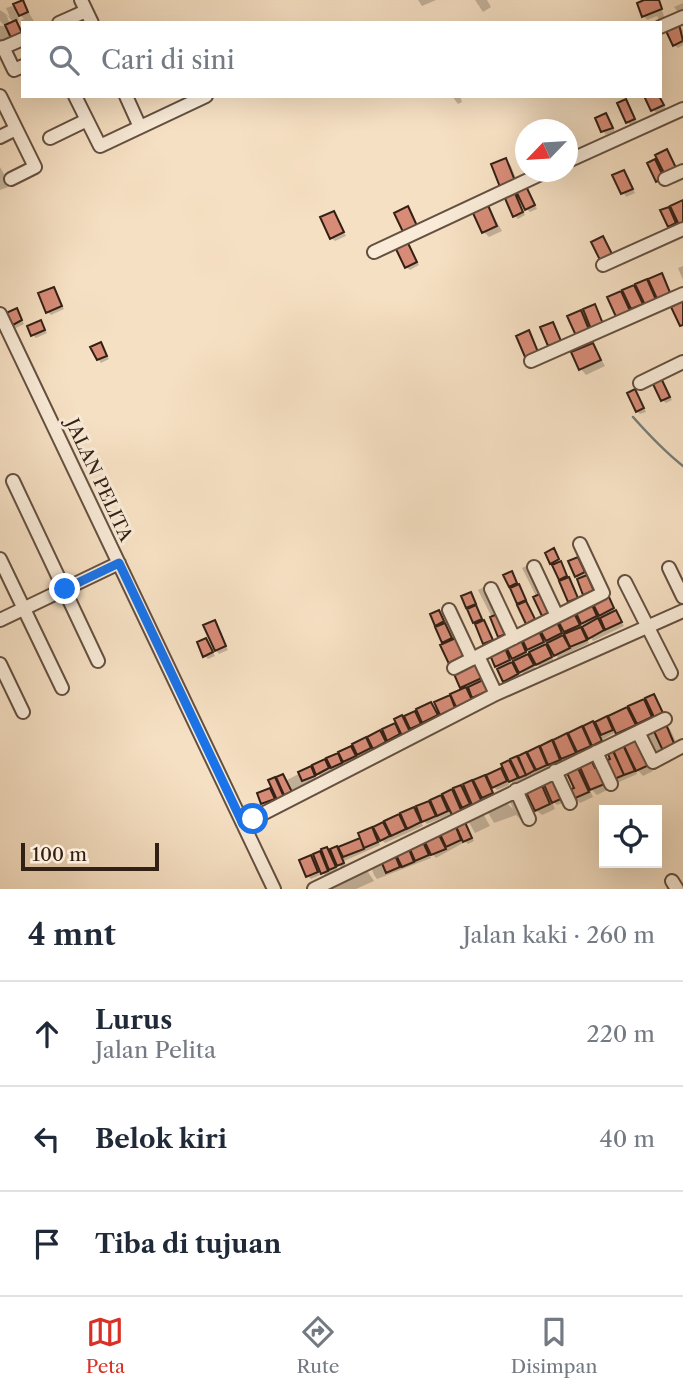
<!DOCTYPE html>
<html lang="id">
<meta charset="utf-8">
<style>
body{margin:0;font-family:"Libre Caslon Text",serif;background:#f6f6f7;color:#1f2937}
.controls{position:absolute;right:21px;bottom:21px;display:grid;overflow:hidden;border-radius:0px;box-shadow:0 7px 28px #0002}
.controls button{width:63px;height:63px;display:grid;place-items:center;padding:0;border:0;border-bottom:2px solid #e0e1e3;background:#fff;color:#1f2937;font:35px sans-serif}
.compass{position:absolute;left:515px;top:119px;width:63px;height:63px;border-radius:50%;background:#fff;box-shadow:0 7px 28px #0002;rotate:245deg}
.scale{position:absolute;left:21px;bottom:18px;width:138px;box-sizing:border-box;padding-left:7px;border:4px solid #332015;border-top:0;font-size:19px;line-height:24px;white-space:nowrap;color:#332015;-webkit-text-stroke:5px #f9ebd8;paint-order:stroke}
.stop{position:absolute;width:21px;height:21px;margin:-16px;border:5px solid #1a73e8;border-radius:50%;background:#fff}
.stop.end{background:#1a73e8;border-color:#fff;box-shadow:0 2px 7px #0008}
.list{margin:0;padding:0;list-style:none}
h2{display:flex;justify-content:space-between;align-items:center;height:91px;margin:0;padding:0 28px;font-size:30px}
h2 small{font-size:23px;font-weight:400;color:#747a83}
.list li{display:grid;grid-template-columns:46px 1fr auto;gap:21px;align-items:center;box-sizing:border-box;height:105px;padding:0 28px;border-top:2px solid #e0e1e3}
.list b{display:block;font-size:26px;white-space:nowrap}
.list p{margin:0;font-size:23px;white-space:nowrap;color:#747a83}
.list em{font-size:23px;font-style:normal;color:#747a83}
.icon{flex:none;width:38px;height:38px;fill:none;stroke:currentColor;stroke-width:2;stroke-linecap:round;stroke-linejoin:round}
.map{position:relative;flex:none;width:683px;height:889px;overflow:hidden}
.search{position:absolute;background:#fff;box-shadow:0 7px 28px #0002;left:21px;right:21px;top:21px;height:77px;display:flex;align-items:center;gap:18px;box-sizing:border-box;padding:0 24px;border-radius:0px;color:#747a83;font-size:26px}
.sheet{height:406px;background:#fff}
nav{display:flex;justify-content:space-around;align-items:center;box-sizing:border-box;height:98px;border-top:2px solid #e0e1e3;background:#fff;font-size:19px;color:#747a83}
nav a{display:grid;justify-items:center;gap:4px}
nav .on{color:#d93025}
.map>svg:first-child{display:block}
</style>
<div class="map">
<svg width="683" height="889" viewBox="0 0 683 889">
<rect width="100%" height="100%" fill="#f6e0c3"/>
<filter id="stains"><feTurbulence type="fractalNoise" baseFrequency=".00286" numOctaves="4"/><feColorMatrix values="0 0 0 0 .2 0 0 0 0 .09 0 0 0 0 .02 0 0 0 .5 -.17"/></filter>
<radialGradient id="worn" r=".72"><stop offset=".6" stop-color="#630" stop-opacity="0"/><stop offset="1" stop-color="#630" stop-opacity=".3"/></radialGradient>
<path fill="#0003" fill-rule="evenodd" d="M418,0H436L422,6Z
M475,0H487L491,7L483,12Z
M648,0H659L666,23L661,24L657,16L647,20L644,16Z
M22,1L35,23H23V26L21,20L24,19L15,10L19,20L16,22L23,33L0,45V26H5L0,21V10L10,17L6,8L12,6L19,13ZM6,14L14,23L10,24Z
M683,3V18L674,7Z
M679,26L683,31V45L678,48L674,45Z
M452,96H460L462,102L458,104Z
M646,96H660L666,109L656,113Z
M625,101L637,122L631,125L627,122Z
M606,115L615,131L606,135L597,119Z
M667,151L679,173L670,178L661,168L666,181L660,184L657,181L655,161L664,170Z
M506,160L511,166L520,188L525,186L528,189L537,209L530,212L527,209Z
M0,167L11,186L0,190Z
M624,172L635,193L626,197L615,176Z
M513,193L525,215L518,219L515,216Z
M683,202V227L675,219L678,227L673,229L669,226V209L677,217Z
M487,205L502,231L489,237L484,232Z
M334,213L346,236L335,241L331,238Z
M410,247L419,265L410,270L406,267Z
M683,266V280L678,268Z
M661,275L673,299L632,313L610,298L634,287L641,294L638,285Z
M53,289L64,309L51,315L48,312Z
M595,306L606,327L596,331L587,323L593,335L582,340L580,312L590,321Z
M16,310L24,324L16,328L13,325Z
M40,322L47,333L36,338L33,335Z
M100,344L109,359L101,363L98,359Z
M593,345L605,366L586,375L581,369Z
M661,380L672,400L666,403L662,400Z
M635,391L646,412L640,414L637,411Z
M554,550L580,602L573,605L552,563Z
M578,559L596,594L588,597L576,576Z
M528,565L555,615L547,618L522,568Z
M511,573L537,623L530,626L510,586Z
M486,586L511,636L503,639L478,590Z
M470,594L495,644L488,647L463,597Z
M608,599L624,626L593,641L582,623L591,607L599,620L603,618L600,615Z
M439,612L454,641L446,644L436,625Z
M574,615L589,643L558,658L547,640L557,624L564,637L568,635L565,631Z
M214,623L228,650L219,654L216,650Z
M539,633L554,661L540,668L529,649Z
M206,640L215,656L208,659L205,656Z
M520,643L536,669L524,675L513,658Z
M504,650L520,678L508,684L497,666Z
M477,665L492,694L444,717L436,703L465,690L461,687Z
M654,696L665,716L644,723L643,719L635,721L602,740L604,744L582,755L573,746L578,756L514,784L505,776L509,785L497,790L489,782L495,797L487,801L478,793L483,804L456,817L453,813L427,824L419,816L423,826L385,843L376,835L380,845L344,861L346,866L342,868L333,860L338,871L326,876L317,867L320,875L311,879L308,876L311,857L320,866L315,855L327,849L335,857L332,850L363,839L360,834L414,809L422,817L418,807L441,798L450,806L445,794L501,770L509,779L503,764L566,735L574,743L570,734L606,718L614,726L627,709L635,717L631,707Z
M431,704L440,719L427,725L423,722Z
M414,713L423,727L392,743L384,730L398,723L397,720Z
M664,724L670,729L681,753H657L654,750L646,733L651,731L658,738Z
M380,732L388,746L321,777L318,774L314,766Z
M641,745L653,771L643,776L634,766L637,774L617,783L609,752L623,747L629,753Z
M591,762L611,788L597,795L588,786L593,797L580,803L575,798L577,768L586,777Z
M310,768L317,779L292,792L294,796L284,797L282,794L262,802L259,794L274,788L270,781L282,776L287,780Z
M544,781L566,802L557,805L551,800L555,809L542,815L536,810L540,783L549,792Z
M515,796L527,817L521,820L516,815L494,823L486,809L505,801L513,809L509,799Z
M482,812L490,826L475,833L467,819Z
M464,822L474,841L468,844L462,838L463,843L436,858L427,849L431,858L377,879L374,875L371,867L422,842L430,850L438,835L446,843L442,833Z
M366,869L374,881L356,889H325Z"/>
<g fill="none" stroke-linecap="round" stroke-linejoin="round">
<path stroke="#747d7a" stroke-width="2.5" d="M633,417C649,435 664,451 683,466"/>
</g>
<path fill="#d88c78" stroke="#332015" stroke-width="2" d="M23,0L28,12L19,16L13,4Z
M644,0H659L662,9L642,17L637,3Z
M16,20L22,33L11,38L5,25Z
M679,24L683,41L673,46L666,31Z
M644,96H659L664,105L651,111Z
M626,99L635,119L626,123L617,103Z
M606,113L613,128L601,132L595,118Z
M667,149L677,170L665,175L655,155Z
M506,158L515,181L500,187L491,164Z
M655,159L664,178L656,182L647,163Z
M624,170L633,189L621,194L612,175Z
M525,184L535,205L525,210L515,189Z
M514,191L523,212L513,217L504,196Z
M683,200V224L679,225L670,206Z
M487,203L497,226L482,233L472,211Z
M408,206L418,228L404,234L394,213Z
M669,207L676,223L668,227L660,210Z
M334,211L344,232L330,239L320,217Z
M603,236L613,256L601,262L591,242Z
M407,241L417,262L405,268L395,247Z
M662,273L671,295L658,301L648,279Z
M647,279L657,302L646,307L635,284Z
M634,285L643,304L631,309L622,290Z
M54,287L62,306L46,313L38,293Z
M621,291L631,313L617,319L607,297Z
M683,301V325L680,326L671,307Z
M595,304L603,324L591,329L583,309Z
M17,308L22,320L11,326L6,313Z
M581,310L590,332L577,338L567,316Z
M41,320L45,330L31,336L27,326Z
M553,322L561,341L548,346L540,327Z
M529,330L538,352L525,357L516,336Z
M101,342L107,356L97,360L90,347Z
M593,343L601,360L579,370L571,352Z
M661,378L670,397L661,401L652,382Z
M635,389L644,408L636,412L627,393Z
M554,548L559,559L550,564L545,553Z
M578,557L585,572L575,577L568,561Z
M561,561L567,576L559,580L552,565Z
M512,571L517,583L509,587L503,575Z
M587,575L594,591L583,595L577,579Z
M569,577L578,598L568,602L559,581Z
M519,584L526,600L517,604L510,588Z
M471,592L476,604L466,608L461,596Z
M544,592L553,611L542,616L533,597Z
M609,597L614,608L599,616L593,604Z
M526,601L535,619L526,624L517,605Z
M476,605L482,619L473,623L467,609Z
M592,605L597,616L581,624L576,613Z
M439,610L444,621L435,626L430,614Z
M616,610L622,622L605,630L600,618Z
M500,613L509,633L498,637L490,617Z
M574,613L580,625L564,632L558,621Z
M598,618L604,630L588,639L582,627Z
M215,620L226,646L215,651L203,625Z
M484,620L493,640L483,644L475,624Z
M557,622L562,633L546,641L540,630Z
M445,623L452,638L442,643L435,627Z
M581,627L587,640L570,647L564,634Z
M539,631L544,642L527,650L522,639Z
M563,635L570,648L554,656L547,643Z
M458,637L467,656L449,664L440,645Z
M206,638L213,652L203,657L197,642Z
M521,640L526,652L512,659L506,647Z
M546,644L552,657L536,665L529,652Z
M505,648L510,660L495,667L490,655Z
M528,654L534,665L519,673L513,661Z
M512,662L518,674L503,682L497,669Z
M477,663L484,677L460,688L454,674Z
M485,679L490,690L472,698L468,687Z
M466,687L472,700L456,707L450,694Z
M654,694L663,713L654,717L645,698Z
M450,695L455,708L440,715L434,702Z
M644,699L652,717L637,724L628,706Z
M431,702L438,715L422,723L416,709Z
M627,707L636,725L616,734L608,716Z
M415,711L421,724L410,729L404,716Z
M402,715L411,734L403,738L394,719Z
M607,716L613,730L601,735L595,722Z
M593,721L602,741L592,746L583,726Z
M665,722L676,748L664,753L652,727Z
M395,723L400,734L387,741L382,729Z
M582,726L591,746L577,752L568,733Z
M380,730L386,742L373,749L367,737Z
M567,733L576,753L561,759L553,740Z
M366,737L371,748L357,755L352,744Z
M636,738L649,765L636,771L623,744Z
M552,740L560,760L548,765L540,746Z
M623,745L635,771L624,775L613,750Z
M351,746L356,756L343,762L338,752Z
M539,746L547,765L536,770L527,752Z
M612,749L624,775L612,780L604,762L610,759L607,752Z
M526,752L535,770L526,775L518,756Z
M338,753L342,763L331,768L326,758Z
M517,756L526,775L519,778L510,759Z
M325,759L329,768L316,775L312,765Z
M509,760L518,778L509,782L501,764Z
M591,760L595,768L599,766L607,783L590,790L579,765Z
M311,766L315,776L302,781L298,772Z
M577,766L589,792L573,799L569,790L574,788L566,771Z
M501,768L507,781L492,788L486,775Z
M283,774L292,792L284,795L276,777Z
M485,775L493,793L482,798L473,780Z
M554,775L563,798L552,803L542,780Z
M275,777L284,797L277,800L268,780Z
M472,780L481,800L472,805L463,784Z
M540,781L550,804L535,811L524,788Z
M461,785L470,804L462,808L453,788Z
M270,788L275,799L261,804L257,793Z
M452,789L461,810L452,815L442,794Z
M441,795L448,811L437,816L430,800Z
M429,801L436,816L422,822L416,806Z
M414,807L421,822L407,829L400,813Z
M399,814L406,829L391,836L384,821Z
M464,820L472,838L463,842L455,824Z
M383,822L390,836L380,841L373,827Z
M455,825L461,840L446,847L439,832Z
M372,827L378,842L364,848L358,833Z
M438,833L446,849L431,855L424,840Z
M360,838L364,849L343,857L338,847Z
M422,840L429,855L415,861L409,847Z
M337,846L344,863L337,866L330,849Z
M327,847L336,867L329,870L321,849Z
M408,847L414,862L402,867L395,853Z
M320,851L328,871L321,874L313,854Z
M311,855L318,872L306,877L299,860Z
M395,855L400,867L386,873L381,861Z"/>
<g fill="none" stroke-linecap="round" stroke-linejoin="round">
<defs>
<path id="minor" d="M81,0L92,23
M59,23L86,11
M660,27L683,17
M3,47L14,70L23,66
M0,49L23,39
M0,96L35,167L11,179
M75,96L100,146L206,96
M126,96L140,127
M0,137L16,129
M50,138L87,120
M568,161L683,109
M665,179L683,171
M374,252L545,172
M603,265L683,229
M0,314L274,889
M531,361L683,294
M640,383L683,362
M13,481L98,661
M0,559L62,688
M534,567L557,616
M669,568L683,597
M625,582L671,673
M491,589L514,638
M449,610L472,659
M0,620L119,563
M478,656L496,694
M0,664L23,712
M454,668L603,593L580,544
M638,732L653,762L683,746
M596,752L611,784
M555,771L570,803
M516,790L529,819
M243,824L496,694L683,611
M672,881L677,889
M314,889L665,719"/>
</defs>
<use href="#minor" stroke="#645040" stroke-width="16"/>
<use href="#minor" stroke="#f9ebd8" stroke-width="12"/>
</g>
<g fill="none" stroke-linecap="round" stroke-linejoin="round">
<path stroke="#1a73e8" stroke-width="9" d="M65,589L119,563L243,824L253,819"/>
</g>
<g text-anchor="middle" stroke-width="6" stroke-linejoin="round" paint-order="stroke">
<g font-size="18" fill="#332015" stroke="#f9ebd8">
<text transform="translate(99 480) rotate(65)" y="6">JALAN PELITA</text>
</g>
</g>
<rect width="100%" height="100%" filter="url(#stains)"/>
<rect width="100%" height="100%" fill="url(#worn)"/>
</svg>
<div class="controls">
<button><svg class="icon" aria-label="locate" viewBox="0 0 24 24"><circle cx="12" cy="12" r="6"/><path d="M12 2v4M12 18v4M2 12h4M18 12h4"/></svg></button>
</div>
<svg class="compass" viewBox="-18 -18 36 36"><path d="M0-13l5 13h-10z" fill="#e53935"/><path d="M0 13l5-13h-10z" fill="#747a83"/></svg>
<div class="scale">100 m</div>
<div class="stop" style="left:253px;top:819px"></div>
<div class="stop end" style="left:65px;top:589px"></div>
<div class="search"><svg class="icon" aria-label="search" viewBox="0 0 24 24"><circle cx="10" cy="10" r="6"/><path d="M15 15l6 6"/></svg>Cari di sini</div>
</div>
<section class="sheet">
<h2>4 mnt<small>Jalan kaki · 260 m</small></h2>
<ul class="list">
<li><svg class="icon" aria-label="ahead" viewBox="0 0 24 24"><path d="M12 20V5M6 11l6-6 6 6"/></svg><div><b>Lurus</b><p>Jalan Pelita</p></div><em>220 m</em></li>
<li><svg class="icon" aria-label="left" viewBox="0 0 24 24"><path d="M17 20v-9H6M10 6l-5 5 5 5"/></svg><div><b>Belok kiri</b></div><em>40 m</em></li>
<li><svg class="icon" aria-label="arrive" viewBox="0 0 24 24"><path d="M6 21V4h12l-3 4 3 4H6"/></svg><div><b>Tiba di tujuan</b></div></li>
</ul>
</section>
<nav>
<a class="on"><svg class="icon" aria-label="map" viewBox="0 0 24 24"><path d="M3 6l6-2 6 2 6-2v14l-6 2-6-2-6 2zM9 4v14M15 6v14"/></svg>Peta</a>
<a><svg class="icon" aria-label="directions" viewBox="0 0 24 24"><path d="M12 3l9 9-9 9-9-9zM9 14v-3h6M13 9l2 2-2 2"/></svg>Rute</a>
<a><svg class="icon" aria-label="saved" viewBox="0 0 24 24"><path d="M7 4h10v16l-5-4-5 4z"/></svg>Disimpan</a>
</nav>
